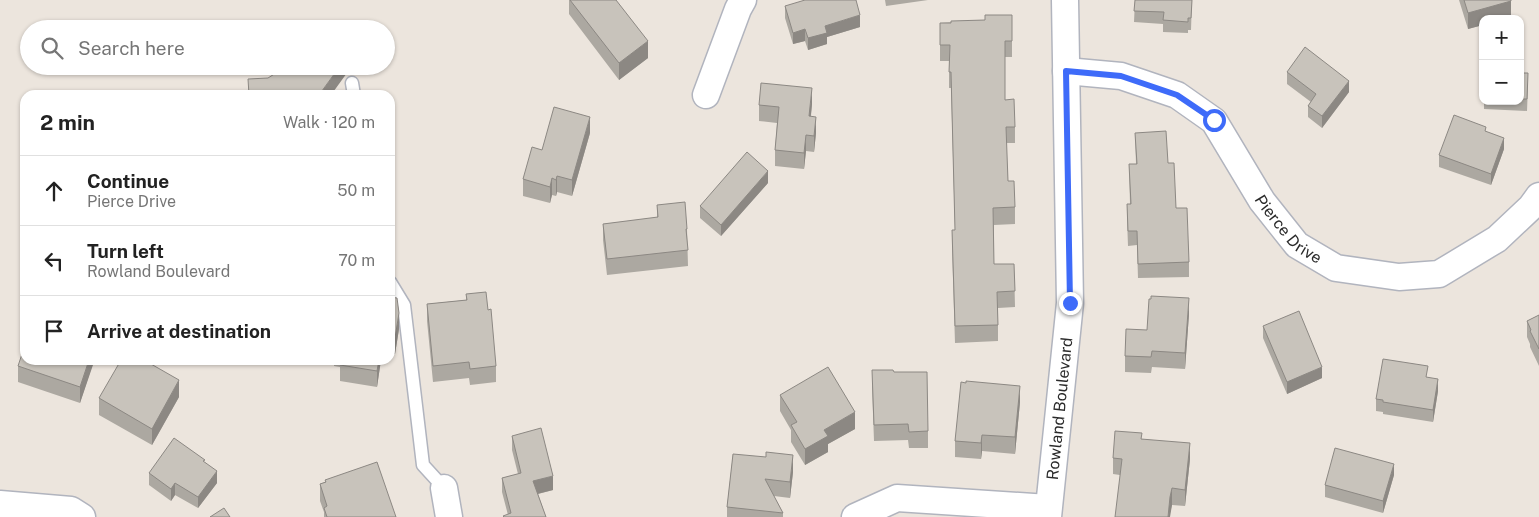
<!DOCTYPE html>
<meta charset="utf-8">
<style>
body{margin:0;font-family:"Public Sans",sans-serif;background:#f6f6f6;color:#222}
.controls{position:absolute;right:15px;top:15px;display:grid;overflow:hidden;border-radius:10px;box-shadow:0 1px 4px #0004}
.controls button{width:45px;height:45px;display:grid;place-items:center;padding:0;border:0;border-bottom:1px solid #e0e0e0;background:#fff;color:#222;font:25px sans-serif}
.stop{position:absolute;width:15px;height:15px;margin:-11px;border:4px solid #3e6bf9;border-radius:50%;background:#fff}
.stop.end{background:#3e6bf9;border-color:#fff;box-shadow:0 1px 5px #0008}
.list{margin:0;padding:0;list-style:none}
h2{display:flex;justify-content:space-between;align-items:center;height:65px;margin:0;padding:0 20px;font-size:21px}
h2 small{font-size:16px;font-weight:400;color:#767676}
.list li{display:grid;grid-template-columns:32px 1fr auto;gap:15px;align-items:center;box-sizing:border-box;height:70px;padding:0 20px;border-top:1px solid #e0e0e0}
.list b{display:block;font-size:19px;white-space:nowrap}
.list p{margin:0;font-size:16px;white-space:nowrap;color:#767676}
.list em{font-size:16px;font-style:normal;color:#767676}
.icon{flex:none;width:28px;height:28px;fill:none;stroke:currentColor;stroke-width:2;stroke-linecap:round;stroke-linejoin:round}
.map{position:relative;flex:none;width:1539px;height:517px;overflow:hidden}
.search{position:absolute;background:#fff;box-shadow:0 1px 4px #0004;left:20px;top:20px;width:375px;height:55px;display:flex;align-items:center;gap:12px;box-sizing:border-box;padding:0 18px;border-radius:28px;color:#767676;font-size:19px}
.panel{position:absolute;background:#fff;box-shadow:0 1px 4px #0004;left:20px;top:90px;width:375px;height:275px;border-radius:15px}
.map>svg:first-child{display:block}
</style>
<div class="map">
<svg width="1539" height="517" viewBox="0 0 1539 517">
<rect width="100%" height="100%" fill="#ece5dd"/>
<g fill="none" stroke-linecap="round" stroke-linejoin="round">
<defs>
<path id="service" d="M352,83L354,95
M390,282L404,305L423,465L444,488"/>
<g id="minor">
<path id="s1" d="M1066,71L1121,76L1177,95L1214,121L1262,201L1297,245L1336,268L1399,277L1439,274L1497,239L1531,207L1539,196"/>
<path d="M706,95L738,9L743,0"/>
<path d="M444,488L449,517"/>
<path d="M0,504L71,510L82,517"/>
<path d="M855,517L897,498L1048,508"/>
<path id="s2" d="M1048,517L1070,303L1065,0"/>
</g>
</defs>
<use href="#service" stroke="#b1b4be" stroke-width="15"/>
<use href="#minor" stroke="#b1b4be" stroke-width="29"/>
<use href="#service" stroke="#fff" stroke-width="12"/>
<use href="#minor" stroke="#fff" stroke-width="26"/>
</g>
<path fill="#aca8a1" d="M569,0H616L648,58L619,80L569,14Z
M885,0H928L886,6Z
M1135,0H1192L1191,30H1188V33L1163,32V24L1134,22Z
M1459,0H1511V17L1468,29Z
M785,6L860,27L827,37V44L808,50L805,41L793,44L785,18Z
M1012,15V57H1005V100L1015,127V143H1006L1008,181L1015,207V224L994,225V264H1014L1015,307L998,308V341L955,343L952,247V230H955L951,88H949V61H940V23L985,20Z
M1287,72L1349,92L1322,128L1308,117V106L1311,102L1287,84Z
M1520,73L1528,85L1527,111L1484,109V101H1520Z
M812,104L811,116L816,133L814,152L806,151L804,169L775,166V150L777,123L759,121V105Z
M1486,131L1504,149L1491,185L1439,167V155Z
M590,133L572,196L557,192L556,196L552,195L550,203L523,196V179L542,150Z
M1135,133L1168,163L1176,208L1189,262V277L1138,278L1137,245L1128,246L1127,219V204H1130L1129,164H1136Z
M768,183L721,236L700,218V206Z
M657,205L687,229L688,266L607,275L603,240V224L657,218Z
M466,294L496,366V382L470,385L469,378L433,382L427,321V304L466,300Z
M390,297L399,329L395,354H390Z
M1189,314L1185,369L1152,367L1151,373L1125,372V356Z
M1539,315V366L1530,347V344L1527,337V321Z
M1263,326L1322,378L1287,394L1263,338Z
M94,360L80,403L18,382V366Z
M334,360H381L377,387L340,381V367L334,366Z
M894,372L928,431V448H909L908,440L874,441L872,386Z
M1428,378L1438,391L1433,422L1383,414V412L1376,411V399Z
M966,383L1020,402L1015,454L982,451L981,459L955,457V441Z
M780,395L855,429L828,444V452L805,465L791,442V430L780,411Z
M179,397L152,445L99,415V398Z
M512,436L553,490L538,494L546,517L508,515L502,492V478L518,474L512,450Z
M1142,439L1190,459L1185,506L1172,505L1170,513L1120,475L1113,474V458Z
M733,454L793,472L790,498L774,496L783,513V517H727V507Z
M205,462L217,483L198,508L175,495L171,501L149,485V473Z
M1394,475L1383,513L1325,497V485Z
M325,480L396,517H324V512L320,501V484L325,482Z"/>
<path fill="#8c8883" d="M1511,1V17L1504,19H1483V25L1468,29V13Z
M860,15V27L827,37V44L808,50V38L825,26Z
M805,29V41L793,44V33Z
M648,41V58L619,80V63Z
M340,66H352L331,95H319Z
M1349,81V92L1322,128V116Z
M812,88V104L809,132V116Z
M590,117V133L572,196V180Z
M816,117V133L814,152V136Z
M806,135V151L804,169V153Z
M1504,138V149L1491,185V174Z
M768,171V183L721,236V225Z
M557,176V192L556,196V180Z
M552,178V195L550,203V187Z
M1189,298V314L1185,369V353Z
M399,313V329L395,354V338Z
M89,360H94V362L80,403V387Z
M379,360H381L377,387V371Z
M1322,367V378L1287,394V382Z
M1438,379V391L1433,422V410Z
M179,380V397L152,445V429Z
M1020,386V402L1015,454V437Z
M855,412V429L828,444V452L805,465V449L824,430Z
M982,435V451L981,459V443Z
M1190,443V459L1185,506V490Z
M793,455V472L790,498V482Z
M1394,464V475L1383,513V501Z
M217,471V483L198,508V497Z
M553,476V490L533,495V481Z
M175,483V495L171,501V489Z
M1172,488V505L1170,517H1168L1170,497Z"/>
<path fill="#c8c3bb" stroke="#8c8883" d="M570,0H616L648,41L619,63Z
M805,0H856L860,15L825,26L827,33L808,38L805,29L793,33L785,6Z
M1135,0H1192L1191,18H1188V22L1163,20L1164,12L1134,11Z
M1464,0H1511V1L1468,13Z
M985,15H1012V41H1005V100L1014,99L1015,127H1006L1008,181H1014L1015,207L993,208L994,264H1014L1015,291L997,292L998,325L955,326L952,230H955L951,72H949L950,45H940V23H951V21L985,20Z
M331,22L340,29H326Z
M1305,47L1349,81L1322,116L1308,106L1316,94L1287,72Z
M287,66H340L319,95H249L248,79L268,78Z
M1520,73H1528L1527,99H1520Z
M761,83L812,88L809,116L816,117L814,136L806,135L804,153L775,150L779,107L759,105Z
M554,107L590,117L572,180L557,176L556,180L552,178L550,187L523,179L532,147L542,150Z
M1454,115L1486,127L1485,131L1504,138L1491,174L1439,155Z
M1166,131L1168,163H1174L1176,208H1187L1189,262L1138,264L1137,231H1128L1127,204H1131L1129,164H1137L1135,133Z
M747,152L768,171L721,225L700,206Z
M685,202L687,229H686L688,250L607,259L603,224L658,217L657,205Z
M486,292L488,310L491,309L496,366L470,369L469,362L433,366L427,304L467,300L466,294Z
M1151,296L1189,298L1185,353L1152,351L1151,357L1125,356L1126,329L1147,330L1149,299H1151Z
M390,297L397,298L399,313L395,338L390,337Z
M1299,311L1322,367L1287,382L1263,326Z
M1539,315V349L1530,331L1531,330L1527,321Z
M25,345V360H89L80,387L18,366Z
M1383,359L1428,366L1426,377L1438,379L1433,410L1383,402V400L1376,399Z
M121,360H144L179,380L152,429L99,398Z
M341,360H379L377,371L340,365Z
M828,367L855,412L824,430L828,436L805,449L791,425L797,422L780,395Z
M872,370H893L894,372H927L928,431L909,432L908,424L874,425Z
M966,381L1020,386L1015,437L982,435L981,443L955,441L961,382L966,383Z
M541,428L553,476L533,481L546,517H504L503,516L511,513L502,478L521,473L512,436Z
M1115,431L1142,433L1141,439L1190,443L1185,490L1172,488L1170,497L1168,517H1115L1122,459L1113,458Z
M174,438L205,460L203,461L217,471L198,497L175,483L171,489L149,473Z
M1335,448L1394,464L1383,501L1325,485Z
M766,452L793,455L790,482L765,479L783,513L727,507L733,454L766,457Z
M377,462L396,517H327L324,508L327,506L320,484L326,482L325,480Z
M224,508L230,517H210Z"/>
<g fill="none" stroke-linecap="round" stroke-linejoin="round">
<path stroke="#3e6bf9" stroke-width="6" d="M1070,303L1066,71L1121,76L1177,95L1214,120"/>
</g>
<g text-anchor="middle" stroke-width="5" stroke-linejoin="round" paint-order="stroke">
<g font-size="16" fill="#2b2b2b" stroke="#fff">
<text dy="6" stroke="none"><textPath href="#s1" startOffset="292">Pierce Drive</textPath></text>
<text dy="6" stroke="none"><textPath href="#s2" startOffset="109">Rowland Boulevard</textPath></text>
</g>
</g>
</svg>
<div class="controls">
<button>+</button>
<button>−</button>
</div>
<div class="stop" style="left:1214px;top:120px"></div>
<div class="stop end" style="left:1070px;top:303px"></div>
<div class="search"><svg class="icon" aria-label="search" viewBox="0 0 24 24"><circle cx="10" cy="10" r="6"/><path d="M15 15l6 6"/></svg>Search here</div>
<section class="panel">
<h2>2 min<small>Walk · 120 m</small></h2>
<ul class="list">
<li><svg class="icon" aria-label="ahead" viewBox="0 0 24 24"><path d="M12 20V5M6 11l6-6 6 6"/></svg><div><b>Continue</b><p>Pierce Drive</p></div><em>50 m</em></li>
<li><svg class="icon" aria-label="left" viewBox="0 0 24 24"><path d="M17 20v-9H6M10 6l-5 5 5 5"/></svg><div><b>Turn left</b><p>Rowland Boulevard</p></div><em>70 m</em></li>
<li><svg class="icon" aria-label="arrive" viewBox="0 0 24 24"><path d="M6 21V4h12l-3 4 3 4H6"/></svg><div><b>Arrive at destination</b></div></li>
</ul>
</section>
</div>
